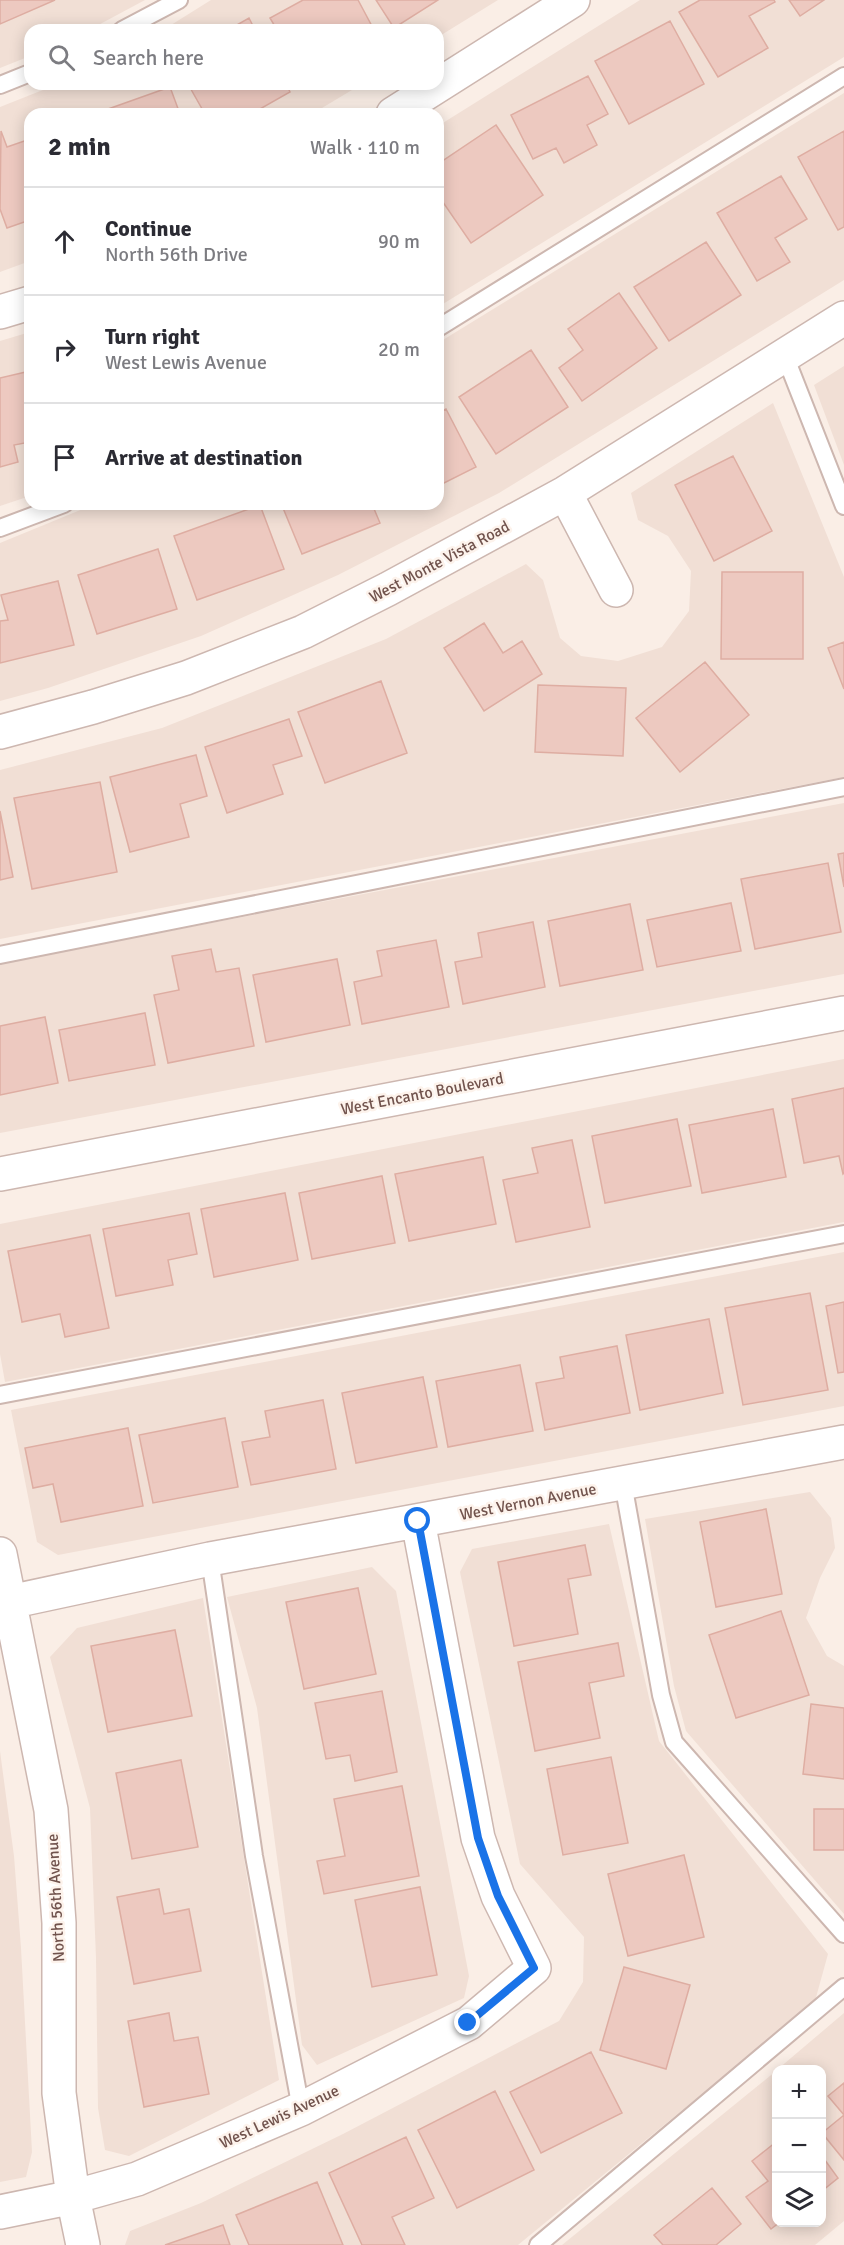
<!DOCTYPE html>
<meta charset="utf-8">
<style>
body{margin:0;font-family:Signika,sans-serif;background:#f2f2f3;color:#2b2b33}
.controls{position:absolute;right:18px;bottom:18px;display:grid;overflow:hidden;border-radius:12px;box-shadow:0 3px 15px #0003}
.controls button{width:54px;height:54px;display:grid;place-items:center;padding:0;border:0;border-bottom:2px solid #e1e1e2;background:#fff;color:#2b2b33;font:30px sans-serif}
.stop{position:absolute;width:18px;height:18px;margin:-14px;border:4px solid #1a73e8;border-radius:50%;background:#fff}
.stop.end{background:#1a73e8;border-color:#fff;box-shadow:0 2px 6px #0008}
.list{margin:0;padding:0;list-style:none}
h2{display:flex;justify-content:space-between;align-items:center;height:78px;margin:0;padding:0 24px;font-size:26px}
h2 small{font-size:20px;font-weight:400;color:#7c7c81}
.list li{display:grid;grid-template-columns:39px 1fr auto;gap:18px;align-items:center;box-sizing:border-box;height:108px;padding:0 24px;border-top:2px solid #e1e1e2}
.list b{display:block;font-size:22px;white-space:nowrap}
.list p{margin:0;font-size:20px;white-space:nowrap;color:#7c7c81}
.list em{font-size:20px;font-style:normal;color:#7c7c81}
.icon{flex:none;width:33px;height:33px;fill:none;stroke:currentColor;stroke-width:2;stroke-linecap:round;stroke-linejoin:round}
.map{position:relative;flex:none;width:844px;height:2245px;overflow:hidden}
.search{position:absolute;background:#fff;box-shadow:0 3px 15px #0003;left:24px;top:24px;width:420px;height:66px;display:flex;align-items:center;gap:15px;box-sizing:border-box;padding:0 21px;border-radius:18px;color:#7c7c81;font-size:22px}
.panel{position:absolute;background:#fff;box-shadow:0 3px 15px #0003;left:24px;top:108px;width:420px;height:402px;border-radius:18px}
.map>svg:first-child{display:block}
</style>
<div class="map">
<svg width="844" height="2245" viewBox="0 0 844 2245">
<rect width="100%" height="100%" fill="#faeee6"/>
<path fill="#f1dfd5" d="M0,0H145L89,30H30V56L0,68Z
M211,0H498L438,37V30H163Z
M640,0H844V57L438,307V126Z
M58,84H362L312,114H30V261L0,272V107Z
M844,93V280L499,493L338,575L201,636L48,688L0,701V543L95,504H438V343Z
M30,332V496L0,506V341Z
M844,366V465L814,385Z
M773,403L844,577V777L0,939V770L162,728L386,639L526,564L543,580L560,638L581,656L618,661L662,647L689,611L691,571L668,536L638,520L631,493Z
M844,803V974L0,1133V963Z
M844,1059V1222L5,1382L0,1354V1224Z
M844,1252V1406L58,1555L37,1542L11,1410Z
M810,1492L831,1518L835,1548L820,1578L806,1618L827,1656L844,1666V1914L686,1731L674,1686L645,1519Z
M609,1524L659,1741L828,1954L815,2001L518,2245H125L130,2231L201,2203L343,2134L559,2021L583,1982L584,1937L520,1864L460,1572L472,1549Z
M372,1567L396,1591L469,1976L464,1998L317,2065L302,2045L257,1708L227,1597Z
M203,1598L279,2080L129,2156L105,2150L98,2108L96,1958L90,1808L50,1657L77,1628Z
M0,1751L14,1856L21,1948L32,2152L26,2177L0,2182Z
M844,2013V2221L815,2245H562L776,2071V2222H822V2070L778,2069Z"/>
<path fill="#edc9c0" stroke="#deada2" stroke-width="1.5" d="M0,0H55L0,24Z
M303,0H358L374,30H277L270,18Z
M376,0H438L394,28Z
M700,0H774L775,2L749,16L768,48L718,77L679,12Z
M789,0H824L800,16Z
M249,18L255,30H228Z
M670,21L704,84L629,124L595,61Z
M588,76L608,114L587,125L597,145L564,163L556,148L533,159L511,115Z
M188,84H286L290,92L251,114H205Z
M170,87L180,114H94Z
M496,125L543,195L471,243L438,195V164Z
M1,131L7,147L30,139V220L7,228L0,209Z
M844,131V227L838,230L798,157Z
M781,176L807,219L775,238L790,262L757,281L717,213Z
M706,242L741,295L669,341L634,287Z
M619,293L657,348L582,401L559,368L583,350L568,329Z
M531,350L568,407L496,454L459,397Z
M30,371V442L14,445L18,462L0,467V378Z
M446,409L476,467L438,486V413Z
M733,456L772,531L714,561L675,485Z
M293,504H372L380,523L302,554L283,508Z
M260,505L284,569L197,600L174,536Z
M158,549L177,609L97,634L78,575Z
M722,572H803V659H721Z
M58,581L74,645L0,663V621L8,620L1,595Z
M484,623L503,653L522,641L542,674L484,711L444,648Z
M844,642V689L828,648Z
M705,662L749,715L680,772L636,718Z
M381,681L407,753L325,783L298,712Z
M538,685L626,688L623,756L535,752Z
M289,719L302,756L273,765L283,794L227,813L205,747Z
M196,755L207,796L180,804L189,837L130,852L110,777Z
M100,782L117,872L32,889L14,798Z
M0,811L13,877L0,880Z
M844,853V887L838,854Z
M828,863L841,932L755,949L741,879Z
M731,903L741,951L657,967L647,920Z
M630,904L643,970L560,986L548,921Z
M533,922L545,987L463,1004L455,962L482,957L478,933Z
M436,940L449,1007L362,1024L354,982L382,976L377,951Z
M211,949L216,972L239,968L254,1046L168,1063L154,995L179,990L172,956Z
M337,959L350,1025L266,1042L253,975Z
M145,1013L155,1065L69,1081L59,1030Z
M45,1017L58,1083L0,1095V1026Z
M844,1088V1173L843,1174L839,1156L804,1163L792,1099Z
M773,1109L786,1177L702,1193L689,1125Z
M677,1119L691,1186L605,1203L592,1136Z
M572,1140L590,1227L516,1242L503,1180L538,1173L532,1148Z
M483,1157L496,1224L409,1241L395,1174Z
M382,1176L395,1243L312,1259L299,1193Z
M285,1193L298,1260L214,1277L201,1209Z
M189,1213L197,1254L168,1260L173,1285L116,1296L103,1229Z
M90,1235L109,1328L65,1337L60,1314L22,1322L8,1251Z
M810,1293L828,1390L743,1405L725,1308Z
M844,1302V1372L838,1373L826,1306Z
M709,1319L723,1393L640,1410L626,1335Z
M617,1346L630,1413L545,1430L536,1383L564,1378L560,1357Z
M520,1365L533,1431L448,1447L436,1381Z
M423,1377L437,1447L356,1463L342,1393Z
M323,1400L336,1469L251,1485L242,1442L270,1437L265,1411Z
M225,1418L238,1487L153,1503L139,1435Z
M128,1428L143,1506L61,1522L53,1484L33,1488L25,1448Z
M766,1509L782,1594L716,1607L700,1522Z
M585,1545L591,1575L568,1579L578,1634L514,1646L498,1562Z
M358,1588L376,1674L304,1689L286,1602Z
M781,1611L809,1695L736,1718L709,1635Z
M175,1630L192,1716L108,1732L91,1646Z
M618,1643L624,1676L589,1683L600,1738L535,1751L518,1662Z
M382,1691L397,1772L355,1781L350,1755L326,1759L315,1703Z
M811,1704L844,1708V1779L803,1774Z
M611,1757L628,1843L563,1855L547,1769Z
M181,1760L198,1847L132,1859L116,1773Z
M402,1786L419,1876L324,1894L317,1861L345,1856L334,1799Z
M814,1809H844V1850H814Z
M684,1855L704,1937L628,1956L608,1874Z
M420,1887L437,1975L372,1987L355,1900Z
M159,1889L164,1914L189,1909L201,1971L134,1984L117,1897Z
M624,1967L690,1985L666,2069L600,2050Z
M169,2013L174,2041L198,2037L209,2094L144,2107L128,2021Z
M591,2052L622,2113L541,2153L510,2092Z
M844,2083V2160L822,2133L844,2115L828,2096Z
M495,2091L534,2170L457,2208L418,2130Z
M406,2137L434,2198L392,2217L405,2245H362L329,2173Z
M776,2142V2222H780L771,2229L746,2197L768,2181L752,2161Z
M822,2156L838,2178L822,2191Z
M317,2182L343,2245H249L236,2215Z
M712,2188L741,2224L716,2245H663L654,2235Z
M223,2225L230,2245H165Z"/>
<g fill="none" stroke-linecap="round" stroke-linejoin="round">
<defs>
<path id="service" d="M122,30L179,0
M0,85L30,73
M438,328L844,76
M785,356L844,506
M0,528L64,504
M0,955L844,787
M0,1395L844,1234
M623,1483L661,1695L674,1742L844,1934
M210,1559L254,1856L301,2109
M538,2245L844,1987"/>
<path id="minor" d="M393,114L573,0
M0,312L30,303
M565,493L616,590
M0,732L93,707L186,678L303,632L388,589L565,493L844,318
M0,1554L51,1810L59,1923V2093L73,2197L83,2245
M0,1604L210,1559L844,1442
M0,2212L73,2197L137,2179L301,2109L469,2023L534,1968L498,1896L478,1838L418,1521"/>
<path id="tertiary" d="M0,1174L844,1013"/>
</defs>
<use href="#service" stroke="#cdb7b0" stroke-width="20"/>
<use href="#minor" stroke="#cdb7b0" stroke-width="36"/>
<use href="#tertiary" stroke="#cdb7b0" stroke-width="36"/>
<use href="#service" stroke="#fff" stroke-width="16"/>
<use href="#minor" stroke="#fff" stroke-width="33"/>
<use href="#tertiary" stroke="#fff" stroke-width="33"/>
</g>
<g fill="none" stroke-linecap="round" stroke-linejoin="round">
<path stroke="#1a73e8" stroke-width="8" d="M418,1521L478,1838L498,1896L534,1968L468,2023"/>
</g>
<g text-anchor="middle" stroke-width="5" stroke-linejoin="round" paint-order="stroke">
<g font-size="16" fill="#71534d" stroke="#fdf3ec">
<text transform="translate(439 561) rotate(-28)" y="6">West Monte Vista Road</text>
<text transform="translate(422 1093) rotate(-11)" y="6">West Encanto Boulevard</text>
<text transform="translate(528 1501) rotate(-11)" y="6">West Vernon Avenue</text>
<text transform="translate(55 1898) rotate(-93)" y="6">North 56th Avenue</text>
<text transform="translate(279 2116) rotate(-25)" y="6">West Lewis Avenue</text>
</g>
</g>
</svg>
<div class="controls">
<button>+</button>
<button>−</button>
<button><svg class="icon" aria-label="layers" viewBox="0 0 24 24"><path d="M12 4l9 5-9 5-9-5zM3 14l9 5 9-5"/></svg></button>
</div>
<div class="stop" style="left:418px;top:1521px"></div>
<div class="stop end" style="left:468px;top:2023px"></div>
<div class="search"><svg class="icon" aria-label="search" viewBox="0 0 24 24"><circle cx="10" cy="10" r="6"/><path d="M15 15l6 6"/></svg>Search here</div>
<section class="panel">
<h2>2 min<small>Walk · 110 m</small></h2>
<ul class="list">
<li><svg class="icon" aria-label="ahead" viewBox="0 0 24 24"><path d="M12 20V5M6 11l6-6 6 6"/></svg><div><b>Continue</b><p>North 56th Drive</p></div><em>90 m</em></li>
<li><svg class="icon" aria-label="right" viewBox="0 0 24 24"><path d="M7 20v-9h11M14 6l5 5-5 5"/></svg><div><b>Turn right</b><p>West Lewis Avenue</p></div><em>20 m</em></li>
<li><svg class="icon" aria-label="arrive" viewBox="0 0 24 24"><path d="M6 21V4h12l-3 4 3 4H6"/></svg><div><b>Arrive at destination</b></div></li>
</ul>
</section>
</div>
